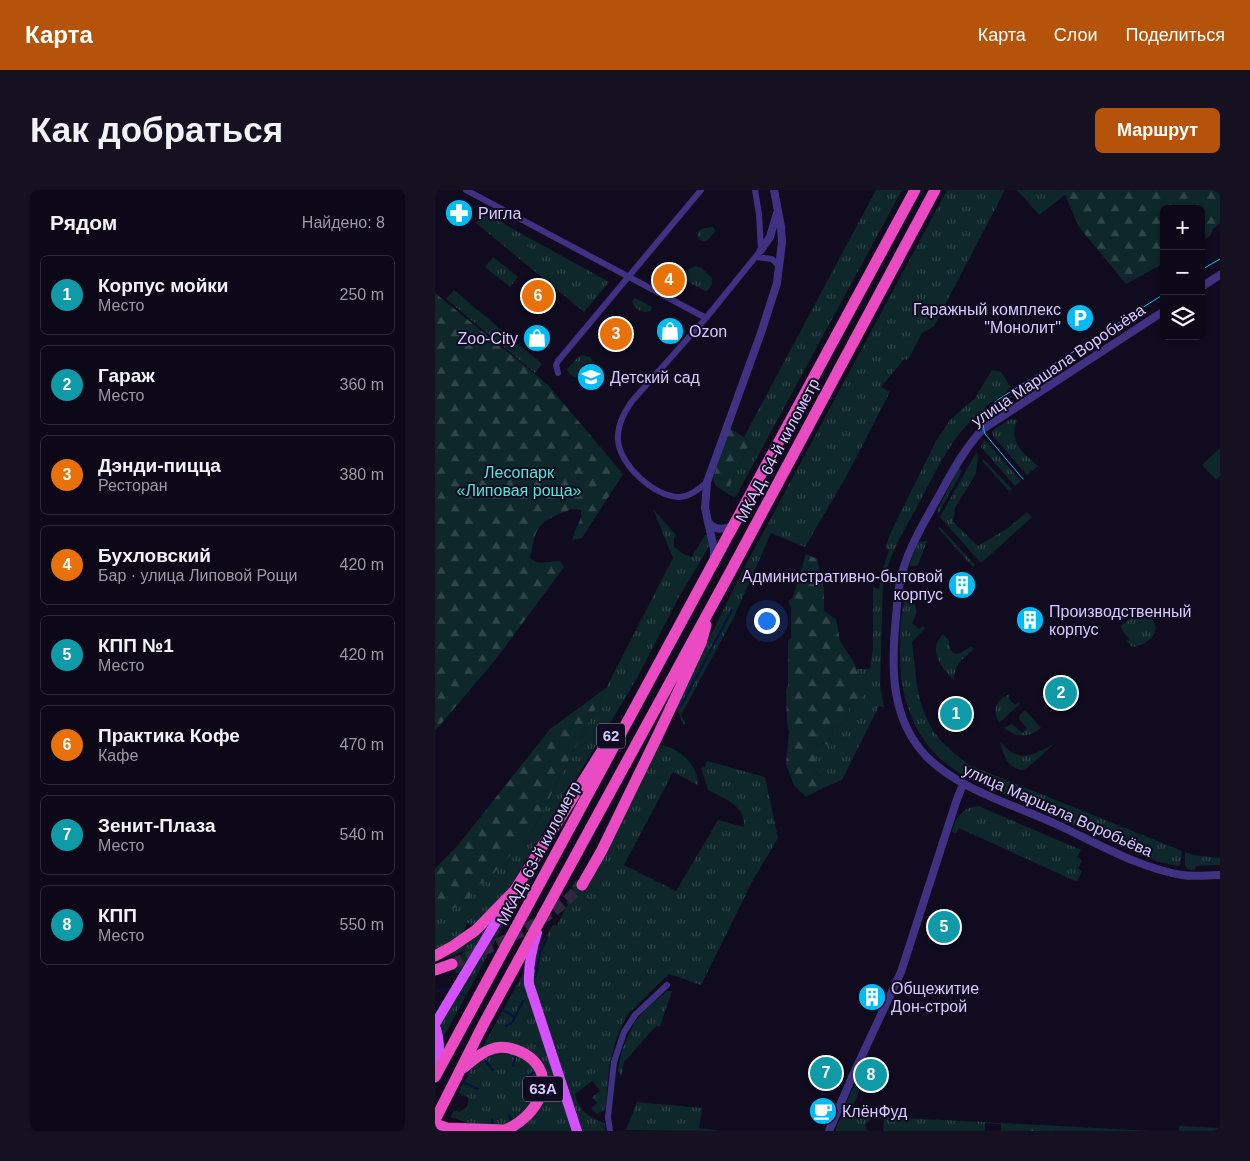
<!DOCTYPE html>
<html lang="ru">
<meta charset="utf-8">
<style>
body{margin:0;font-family:Helvetica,sans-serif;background:#161121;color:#f1f3f6}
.controls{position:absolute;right:15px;top:15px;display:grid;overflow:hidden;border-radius:8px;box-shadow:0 1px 4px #0004}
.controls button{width:45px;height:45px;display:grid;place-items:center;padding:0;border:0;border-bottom:1px solid #2d2937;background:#0d0818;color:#f1f3f6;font:25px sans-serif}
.you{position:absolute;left:331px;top:430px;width:18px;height:18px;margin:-12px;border:4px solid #fff;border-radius:50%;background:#1a73e8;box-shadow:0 0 0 8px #1a73e833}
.badge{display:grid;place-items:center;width:32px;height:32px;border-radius:50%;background:#b45309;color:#fff;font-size:16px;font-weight:700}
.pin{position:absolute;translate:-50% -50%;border:2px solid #fff;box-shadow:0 1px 5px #0006}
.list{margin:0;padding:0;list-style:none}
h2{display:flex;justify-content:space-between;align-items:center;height:65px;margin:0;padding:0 20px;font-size:21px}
h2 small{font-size:16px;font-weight:400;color:#9a9aa2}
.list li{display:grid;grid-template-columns:32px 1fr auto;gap:15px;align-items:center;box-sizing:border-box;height:80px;margin:0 10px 10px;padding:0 10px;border:1px solid #2d2937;border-radius:8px}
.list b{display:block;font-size:19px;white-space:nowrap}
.list p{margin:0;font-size:16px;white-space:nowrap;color:#9a9aa2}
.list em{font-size:16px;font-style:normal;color:#9a9aa2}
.icon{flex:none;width:28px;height:28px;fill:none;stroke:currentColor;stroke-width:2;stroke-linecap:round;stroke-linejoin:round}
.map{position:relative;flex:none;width:785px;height:941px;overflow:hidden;border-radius:8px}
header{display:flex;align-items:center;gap:30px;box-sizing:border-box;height:70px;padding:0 25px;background:#b45309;color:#fff}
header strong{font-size:24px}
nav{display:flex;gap:28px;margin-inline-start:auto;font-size:18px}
.intro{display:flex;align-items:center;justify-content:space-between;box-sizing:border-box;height:120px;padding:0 30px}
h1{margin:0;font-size:35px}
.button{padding:12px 22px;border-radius:8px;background:#b45309;color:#fff;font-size:18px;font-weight:700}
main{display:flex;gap:30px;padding:0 30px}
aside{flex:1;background:#0d0818;border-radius:8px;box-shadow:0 1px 4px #0004}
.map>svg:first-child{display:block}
</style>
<header>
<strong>Карта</strong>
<nav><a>Карта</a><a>Слои</a><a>Поделиться</a></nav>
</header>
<div class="intro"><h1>Как добраться</h1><a class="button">Маршрут</a></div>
<main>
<aside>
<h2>Рядом<small>Найдено: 8</small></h2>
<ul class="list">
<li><span class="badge" style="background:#0f9aa8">1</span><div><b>Корпус мойки</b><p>Место</p></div><em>250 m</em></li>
<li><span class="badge" style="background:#0f9aa8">2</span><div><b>Гараж</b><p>Место</p></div><em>360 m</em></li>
<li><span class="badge" style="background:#e8710a">3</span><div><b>Дэнди-пицца</b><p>Ресторан</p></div><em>380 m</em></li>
<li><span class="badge" style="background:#e8710a">4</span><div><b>Бухловский</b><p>Бар · улица Липовой Рощи</p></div><em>420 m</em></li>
<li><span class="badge" style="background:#0f9aa8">5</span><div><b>КПП №1</b><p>Место</p></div><em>420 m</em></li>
<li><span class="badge" style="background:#e8710a">6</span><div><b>Практика Кофе</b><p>Кафе</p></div><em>470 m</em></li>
<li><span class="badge" style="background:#0f9aa8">7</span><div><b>Зенит-Плаза</b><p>Место</p></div><em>540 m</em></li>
<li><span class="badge" style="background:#0f9aa8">8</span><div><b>КПП</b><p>Место</p></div><em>550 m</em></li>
</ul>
</aside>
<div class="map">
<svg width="785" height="941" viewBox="0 0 785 941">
<defs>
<pattern id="grass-tufts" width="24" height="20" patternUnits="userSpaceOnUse" patternTransform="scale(1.25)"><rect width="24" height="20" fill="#0d272a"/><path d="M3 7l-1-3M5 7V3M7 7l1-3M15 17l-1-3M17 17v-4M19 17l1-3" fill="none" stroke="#30454a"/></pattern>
<pattern id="forest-firs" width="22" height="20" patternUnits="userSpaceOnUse" patternTransform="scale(1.25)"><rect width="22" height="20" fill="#0d272a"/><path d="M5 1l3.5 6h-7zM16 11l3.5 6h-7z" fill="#30454a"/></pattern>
</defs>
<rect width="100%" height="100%" fill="#110b20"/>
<path fill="url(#grass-tufts)" d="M441,0H467L300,308L291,303L315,253L309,247Z
M512,0H570L499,136L487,143L473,170L469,169L446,197L455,202L412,285L370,357L336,343L299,427L246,525L250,533L249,536L241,516L307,382Z
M582,0H628L631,4L604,25Z
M49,23L174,92L149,122L41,33Z
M277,37L279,38L280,42L273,50L269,52L265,50L262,45C264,38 270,38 277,37Z
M58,67L83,87L75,97L50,77Z
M261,76L266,78L277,88V94L273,100L270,101L250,90L249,87L254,79Z
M19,100L107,174L100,183L11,109Z
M200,108L217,117L216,121C208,124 199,120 197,111Z
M147,165L155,167L158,173L147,188C140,189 134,185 132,179L143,167Z
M557,180L566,182L575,196L572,202L551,216L545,230L543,231L539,228C514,251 499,285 483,315C469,341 452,367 448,396L445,495L449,517L444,516L407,590L388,598V588L379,580V559L388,553L396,557L398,539L411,531L415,516L426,489L421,479H435L438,458V397L444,399L448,379L454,360L450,358L455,344L501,251L515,230L540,208Z
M578,229L582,230C573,253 588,262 603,276L592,285L558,246L557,241L574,230Z
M549,249L586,291L580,296L546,257Z
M541,263L543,265L541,283L520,318L518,332L543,356L573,338L592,322L597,327L546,373L505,327Z
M548,269L577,299L574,301L548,272Z
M524,278L527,281L503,324L502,321Z
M218,319L241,345L239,348V357L250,365L257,367L270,345L273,344L275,353L271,362L245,405L201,490L76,695L64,710L38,736L33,733L31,735L29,742L0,761V730L35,708V697L98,640L238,368Z
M505,337L540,375L538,377L503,338Z
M492,351L483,375L481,376H474L483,352Z
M471,405L475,406C482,418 484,420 477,433L484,439L488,436L490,438L477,452C481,483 481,516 500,543C508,556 522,565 534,575L747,661L745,675L743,676L724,672L702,664C666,647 629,631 592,614C565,602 530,590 508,571C476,543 464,502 465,461C465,443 465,423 471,405Z
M706,419H708C711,423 717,428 719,432C726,446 708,456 697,457L692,451L694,449L687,440L686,436Z
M508,444L514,451C515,470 526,464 536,456L539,459C527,470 520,473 519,490C506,477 492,461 508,444Z
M575,504L573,508L580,515L583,513L585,514L564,533C557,520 561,509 575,504Z
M590,520L606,538C594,548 581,548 569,538L577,534L587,543L592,538L584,529L585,525Z
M565,551C583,574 596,566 619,554L590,580C572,580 569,565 565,551Z
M222,555C242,555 264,575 263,595L238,582L189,675L241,701L283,630L309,637C311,616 288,608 273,600L266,578L270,577L272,571L330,587L343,648L318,690L266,795L234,784L192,825L181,849L174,878L171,916L169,920L162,924L156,918L162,913L157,907L165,901L157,891L140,904C142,919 156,929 170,933V941H148L101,808L97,785L101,763L118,735H122L133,714L131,713L140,691L150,698Z
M543,616L646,660L642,667L647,670L643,678L647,681L642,692L524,638L521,643L517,642C521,628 526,618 543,616Z
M114,653L115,654L64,744L7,850L3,838Z
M750,662L758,665L785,668V675L761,676L760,680L752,679L750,675Z
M54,733L56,734L24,784L20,782L19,779L22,777L21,774L29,761L0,772L33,752Z
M89,782L139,941H76L107,911L97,864L46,860Z
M232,801H237L225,836H221L189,872L186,887L183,880L187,860L199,833L210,820Z
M59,861L77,862L99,877L104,894L101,909L77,934L40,935L15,927L19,921L25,922L32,916L34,908L23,903L39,874Z
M427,894L414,925L717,941H621V940L566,941V934L550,933V941H448L449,929L437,928L430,935L432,941H400L418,898L420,895Z
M202,912L267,918L264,938L286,941L191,940Z
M745,936L785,938V941H743Z"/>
<path fill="url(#forest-firs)" d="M628,0H785V33L778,39L775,46L766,51V19H729V73L691,94L644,37Z
M0,103L112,194L188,284L147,348L138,350C138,339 148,331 146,320C138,318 134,320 127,323C99,334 101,341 95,368C103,377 114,370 125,371L129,377L61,469L0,541Z
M294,238L309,247L315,253L291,303L281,296L278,289Z
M371,364L382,369L389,399V421L401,429L405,451L418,471L426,489L429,506L415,516L411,531L398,539L396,557L388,553L379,559L381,573L379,580L388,588V598L371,607L359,595L351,574L354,543L352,533L351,500L353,496V451L356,448V418L353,411L358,407Z
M171,498L98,640L51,692L35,697V708L0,730V679L24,654L115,539Z
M579,935L617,937L621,941H575L576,937Z"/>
<path fill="#0d272a" d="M77,45L101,62L96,68L74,49Z
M785,258V286L781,290L767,275Z"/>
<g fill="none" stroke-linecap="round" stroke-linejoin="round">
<path stroke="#05123f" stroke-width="2" d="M246,516L297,420
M101,787L105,762L112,748L111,746
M24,802L30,806
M0,803L9,798L17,800
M69,821L80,827
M71,836L77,833L88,811
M48,868L58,880
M78,876L81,864
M90,887L100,882
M30,893L43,899
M93,909L98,912
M74,925L77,932
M57,929L58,936"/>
<path stroke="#2f2841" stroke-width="11" stroke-dasharray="11 5.5" stroke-linecap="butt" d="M17,774C64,754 112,734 147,695"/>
<path stroke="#403283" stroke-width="6" d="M31,0L271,128
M321,67L337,69L344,76
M123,183L121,175L123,171L266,0
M272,292C264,299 256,306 245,307C220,308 184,274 183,250C182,235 189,222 198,210L271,128L326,60L324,24L320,0
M175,941L173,927L179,872L189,842L200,825L232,795"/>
<path stroke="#403283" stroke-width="8" d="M326,60L335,47L342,23
M766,97L785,85
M729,121L548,239C528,260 515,286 501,311C488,334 474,358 467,383C463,397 462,413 461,428C456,476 455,529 492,567C526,601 581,615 625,636C664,654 704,678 747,685C760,687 772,685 785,685
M273,332C279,340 289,341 298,335
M279,369V359L270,318L272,292L327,140L342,93L347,52L346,37L339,0
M394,941L417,887L466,782L521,612L528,594"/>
<path stroke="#d551ff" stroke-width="10" d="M102,743C96,761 93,776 94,794L142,941
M0,834L73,712
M0,836C6,852 5,866 1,882"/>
<path stroke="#ea4bc2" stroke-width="11" d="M147,695L167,660L223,545L266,453L271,435
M0,766L18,756L41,740L80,700L180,540
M0,780L17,774
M0,887L480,0
M0,930L48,835L298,377L500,0
M0,934L12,938L70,940C101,928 126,886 90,864C81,859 70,856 60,858C48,861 38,870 28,878"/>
<path stroke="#00bcf5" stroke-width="1" d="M766,80L785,69
M588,289L550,244C545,229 552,218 564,209L729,104"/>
</g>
<defs>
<symbol id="pharmacy-disc" viewBox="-11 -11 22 22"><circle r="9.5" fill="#00bcf5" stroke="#110b20"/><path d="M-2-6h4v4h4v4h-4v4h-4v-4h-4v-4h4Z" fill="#fff"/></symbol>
<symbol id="parking-disc" viewBox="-11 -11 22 22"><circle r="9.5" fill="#00bcf5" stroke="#110b20"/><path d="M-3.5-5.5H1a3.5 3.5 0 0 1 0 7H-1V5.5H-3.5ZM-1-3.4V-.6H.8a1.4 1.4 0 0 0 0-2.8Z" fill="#fff"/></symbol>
<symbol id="shop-disc" viewBox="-11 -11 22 22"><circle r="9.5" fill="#00bcf5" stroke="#110b20"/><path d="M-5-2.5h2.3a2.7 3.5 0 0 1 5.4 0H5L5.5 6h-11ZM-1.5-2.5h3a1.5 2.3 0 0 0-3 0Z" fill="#fff"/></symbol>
<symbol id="school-disc" viewBox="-11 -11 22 22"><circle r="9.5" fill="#00bcf5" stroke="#110b20"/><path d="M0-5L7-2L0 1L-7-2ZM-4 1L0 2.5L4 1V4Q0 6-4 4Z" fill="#fff"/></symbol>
<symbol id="building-disc" viewBox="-11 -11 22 22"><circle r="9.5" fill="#00bcf5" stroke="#110b20"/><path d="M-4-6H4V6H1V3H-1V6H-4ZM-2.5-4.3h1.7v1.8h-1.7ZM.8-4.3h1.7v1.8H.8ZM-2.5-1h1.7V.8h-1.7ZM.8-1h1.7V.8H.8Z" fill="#fff"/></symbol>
<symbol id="cafe-disc" viewBox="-11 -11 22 22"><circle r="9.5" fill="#00bcf5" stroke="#110b20"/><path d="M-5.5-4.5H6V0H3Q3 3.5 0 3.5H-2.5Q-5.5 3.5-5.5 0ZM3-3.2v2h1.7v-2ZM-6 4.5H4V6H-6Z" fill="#fff"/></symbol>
</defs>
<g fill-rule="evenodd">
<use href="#pharmacy-disc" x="8" y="7" width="32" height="32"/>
<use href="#parking-disc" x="629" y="112" width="32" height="32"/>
<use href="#shop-disc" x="219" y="125" width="32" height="32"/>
<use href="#shop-disc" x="86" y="132" width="32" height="32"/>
<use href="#school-disc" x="140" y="171" width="32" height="32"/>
<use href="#building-disc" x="511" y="379" width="32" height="32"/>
<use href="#building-disc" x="579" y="414" width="32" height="32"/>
<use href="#building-disc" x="421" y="791" width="32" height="32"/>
<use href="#cafe-disc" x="372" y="905" width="32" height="32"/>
</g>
<g text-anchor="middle" stroke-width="4" stroke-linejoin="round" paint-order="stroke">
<g fill="#110b20" stroke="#9c91bc" stroke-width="1">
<rect x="162" y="533.5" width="28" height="25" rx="4"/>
<rect x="88" y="886.5" width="40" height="25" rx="4"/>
</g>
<g font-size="15" font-weight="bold" fill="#d7caff">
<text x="176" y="551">62</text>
<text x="108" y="904">63A</text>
</g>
<g font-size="16" fill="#d7caff" stroke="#110b20" text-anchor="start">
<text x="43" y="29">Ригла</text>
<text x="626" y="125" text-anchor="end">Гаражный комплекс<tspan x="626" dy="18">"Монолит"</tspan></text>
<text x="254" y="147">Ozon</text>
<text x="83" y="154" text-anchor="end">Zoo-City</text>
<text x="175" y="193">Детский сад</text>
<text x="508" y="392" text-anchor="end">Административно-бытовой<tspan x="508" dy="18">корпус</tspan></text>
<text x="614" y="427">Производственный<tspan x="614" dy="18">корпус</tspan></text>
<text x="456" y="804">Общежитие<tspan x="456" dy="18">Дон-строй</tspan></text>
<text x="407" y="927">КлёнФуд</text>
</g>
<g font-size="16" fill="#d7caff" stroke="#110b20">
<text transform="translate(623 175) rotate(-34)" y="6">улица Маршала Воробьёва</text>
<text transform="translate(342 260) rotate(-62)" y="6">МКАД, 64-й километр</text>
<text transform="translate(623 620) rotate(24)" y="6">улица Маршала Воробьёва</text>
<text transform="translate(103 663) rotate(-62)" y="6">МКАД, 63-й километр</text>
</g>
<g font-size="16" fill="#4de8d6" stroke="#110b20">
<text x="84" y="288">Лесопарк<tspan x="84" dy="18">«Липовая роща»</tspan></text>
</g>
</g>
</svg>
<div class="controls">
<button>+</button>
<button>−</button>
<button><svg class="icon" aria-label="layers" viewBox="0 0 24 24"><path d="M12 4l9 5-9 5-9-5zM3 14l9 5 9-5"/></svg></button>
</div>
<div class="you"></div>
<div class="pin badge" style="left:521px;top:524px;background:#0f9aa8">1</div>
<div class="pin badge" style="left:626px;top:503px;background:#0f9aa8">2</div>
<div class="pin badge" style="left:181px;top:144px;background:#e8710a">3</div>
<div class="pin badge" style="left:234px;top:90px;background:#e8710a">4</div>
<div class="pin badge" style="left:509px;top:737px;background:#0f9aa8">5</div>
<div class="pin badge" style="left:103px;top:106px;background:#e8710a">6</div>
<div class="pin badge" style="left:391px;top:883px;background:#0f9aa8">7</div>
<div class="pin badge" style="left:436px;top:885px;background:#0f9aa8">8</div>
</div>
</main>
